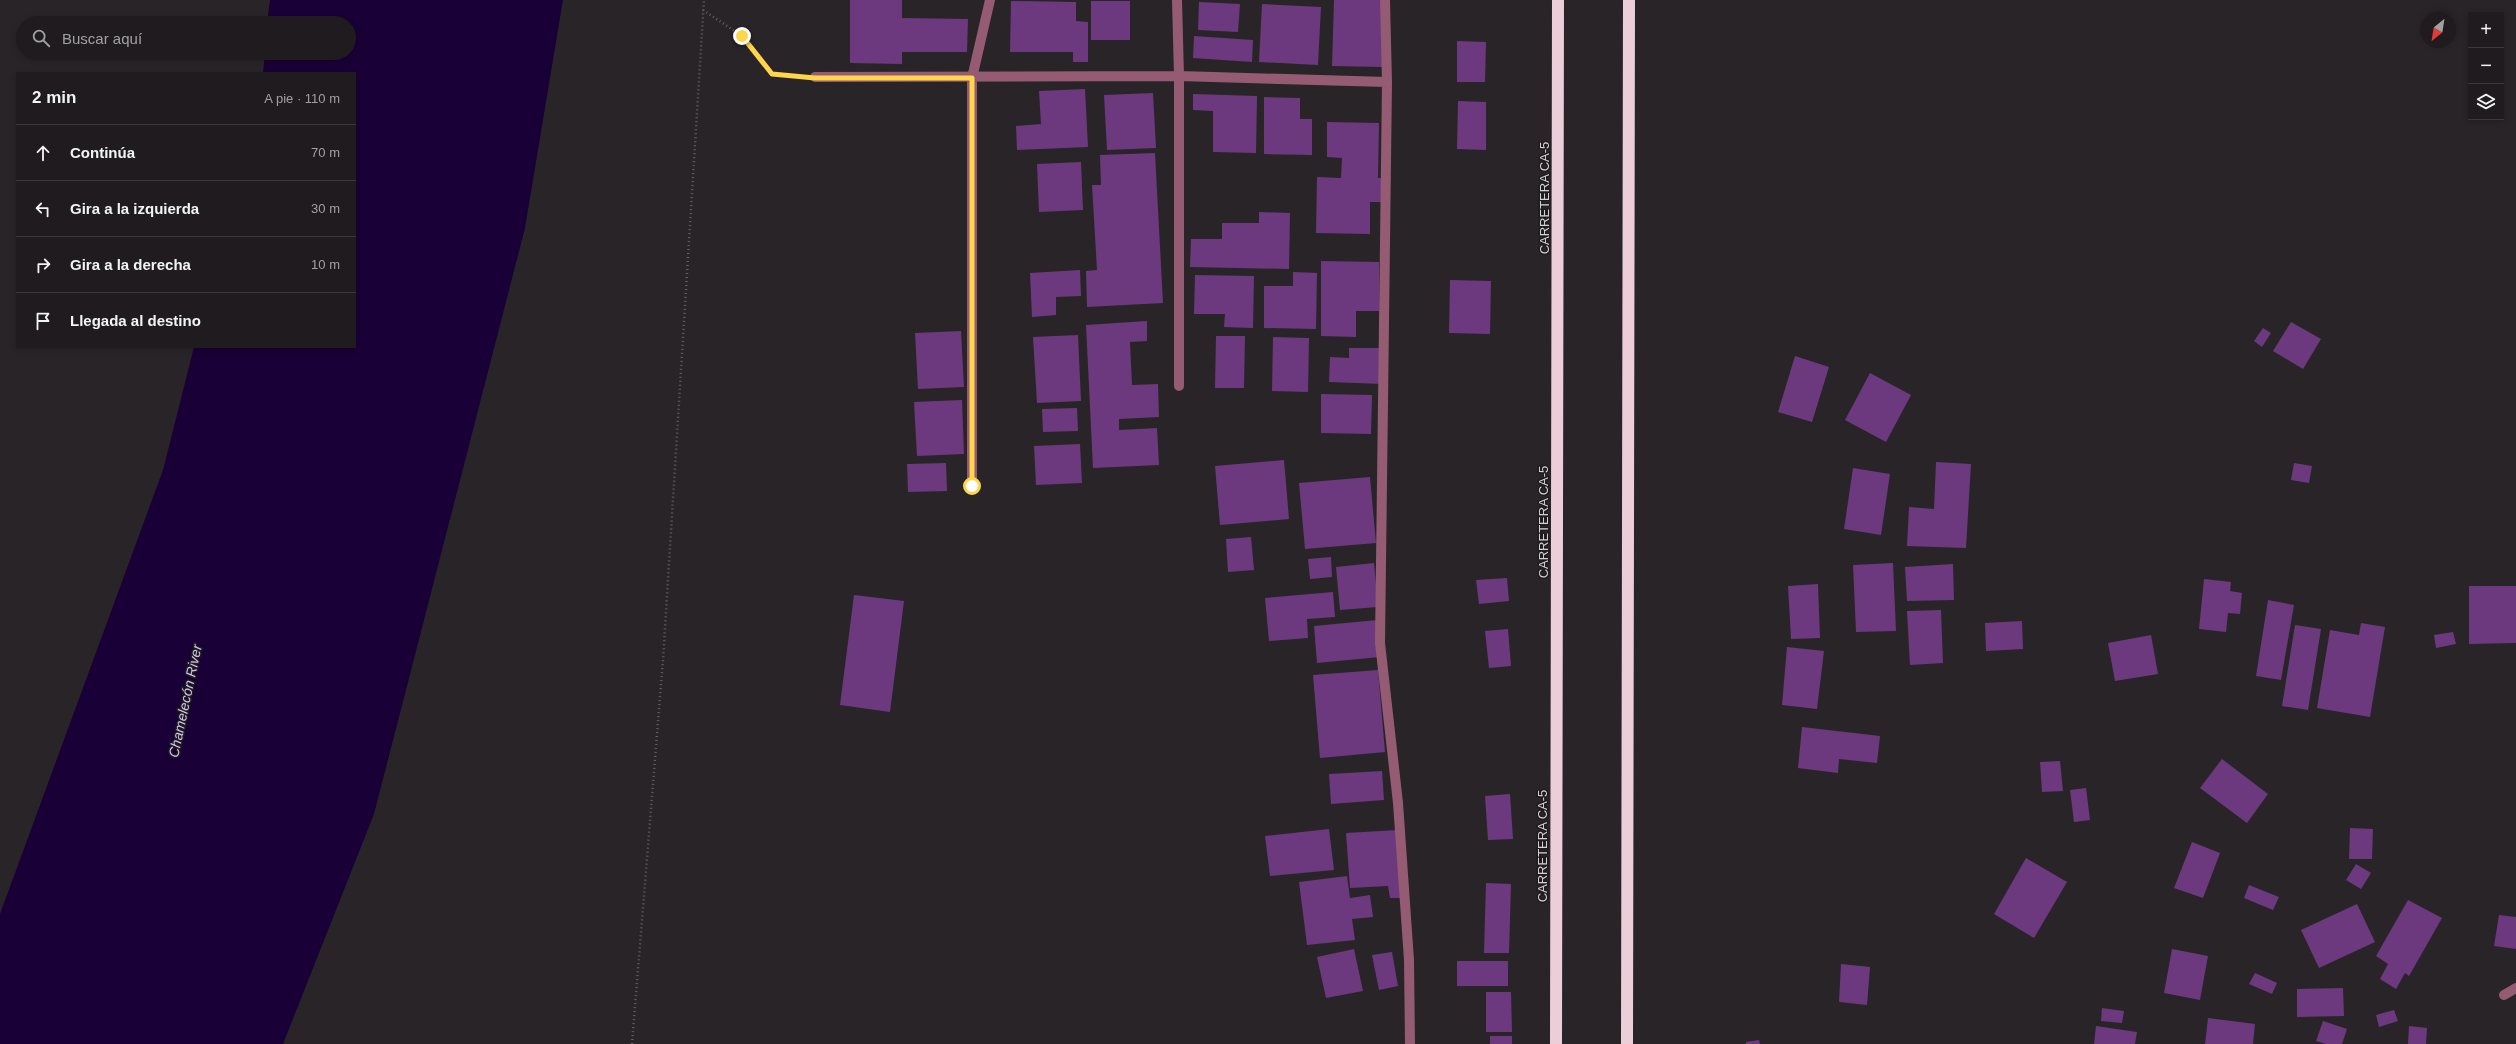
<!DOCTYPE html>
<html lang="es">
<meta charset="utf-8">
<style>
body{margin:0;font-family:Arial,sans-serif;background:#2c282b;color:#f1f3f6}
.controls{position:absolute;right:12px;top:12px;display:grid;overflow:hidden;border-radius:0px;box-shadow:0 2px 6px #0003}
.controls button{width:36px;height:36px;display:grid;place-items:center;padding:0;border:0;border-bottom:1px solid #3c393c;background:#1f1b1e;color:#f1f3f6;font:20px sans-serif}
.compass{position:absolute;left:2420px;top:12px;width:36px;height:36px;border-radius:50%;background:#1f1b1e;box-shadow:0 2px 6px #0003;rotate:210deg}
.stop{position:absolute;width:12px;height:12px;margin:-9px;border:3px solid #ffd54a;border-radius:50%;background:#fff}
.stop.end{background:#ffd54a;border-color:#fff;box-shadow:0 1px 4px #0008}
.list{margin:0;padding:0;list-style:none}
h2{display:flex;justify-content:space-between;align-items:center;height:52px;margin:0;padding:0 16px;font-size:17px}
h2 small{font-size:13px;font-weight:400;color:#a1a1a4}
.list li{display:grid;grid-template-columns:26px 1fr auto;gap:12px;align-items:center;box-sizing:border-box;height:56px;padding:0 16px;border-top:1px solid #3c393c}
.list b{display:block;font-size:15px;white-space:nowrap}
.list em{font-size:13px;font-style:normal;color:#a1a1a4}
.icon{flex:none;width:22px;height:22px;fill:none;stroke:currentColor;stroke-width:2;stroke-linecap:round;stroke-linejoin:round}
.map{position:relative;flex:none;width:2516px;height:1044px;overflow:hidden}
.search{position:absolute;background:#1f1b1e;box-shadow:0 2px 6px #0003;left:16px;top:16px;width:340px;height:44px;display:flex;align-items:center;gap:10px;box-sizing:border-box;padding:0 14px;border-radius:22px;color:#a1a1a4;font-size:15px}
.panel{position:absolute;background:#1f1b1e;box-shadow:0 2px 6px #0003;left:16px;top:72px;width:340px;height:276px;border-radius:0px}
.map>svg:first-child{display:block}
</style>
<div class="map">
<svg width="2516" height="1044" viewBox="0 0 2516 1044">
<rect width="100%" height="100%" fill="#292428"/>
<path fill="#190036" d="M270,0H563L525,228L374,814L283,1044H0V914L163,470L194,347H355V73H263L265,53H349V23H267Z"/>
<path fill="#6c397f" d="M850,0H902V18L968,19L967,52H902V64L850,63Z
M1334,0H1384L1382,67L1332,66Z
M1011,1L1076,2V21L1088,22V62H1073V52H1010Z
M1091,1H1130V40H1091Z
M1199,2L1240,4L1238,32L1198,30Z
M1262,4L1321,7L1318,65L1259,62Z
M1194,36L1253,40L1252,62L1193,58Z
M1457,41L1486,42L1485,82H1457Z
M1085,89L1088,147L1017,150L1016,126L1041,124L1039,91Z
M1153,93L1156,148L1107,150L1104,95Z
M1193,94L1257,96L1256,153L1213,152V111L1193,110Z
M1264,97L1300,98V119H1312V155L1264,154Z
M1458,101L1486,102V150L1457,149Z
M1327,122L1379,123L1378,178H1383V202H1370V234L1316,233L1317,177L1341,178L1342,158L1327,157Z
M1155,153L1163,303L1087,307L1086,271L1097,270L1092,185H1101L1100,155Z
M1081,162L1083,210L1039,212L1037,164Z
M1259,212L1290,213L1289,269L1190,267L1191,239H1222V223H1259Z
M1321,261L1379,262V311H1356V337L1321,336Z
M1080,270L1081,296L1056,297V315L1032,317L1030,273Z
M1293,272L1317,273L1316,329L1264,328V286H1293Z
M1195,275L1254,276L1253,328L1224,327L1225,314H1194Z
M1450,280L1491,281L1490,334L1449,333Z
M1147,321V341L1130,342L1132,385L1158,384L1159,417L1119,419V430L1157,428L1159,465L1093,468L1086,325Z
M2291,322L2321,339L2303,369L2273,351Z
M2263,328L2271,333L2262,347L2254,341Z
M961,331L964,387L918,389L915,333Z
M1078,335L1081,401L1037,403L1033,337Z
M1216,336H1245L1244,388H1215Z
M1273,337L1309,338L1308,392L1272,391Z
M1349,348H1383L1382,384L1329,382L1330,357L1349,358Z
M1795,356L1829,367L1812,422L1778,412Z
M1870,373L1911,395L1886,442L1845,420Z
M1321,394L1372,395L1371,434L1321,433Z
M962,400L964,454L917,456L914,402Z
M1077,408L1078,431L1043,432L1042,409Z
M1080,444L1082,483L1036,485L1034,446Z
M1284,460L1289,519L1220,525L1215,466Z
M1936,462L1971,464L1966,548L1907,546L1909,507L1934,509Z
M946,463L947,491L908,492L907,464Z
M2294,463L2312,466L2309,483L2291,480Z
M1853,468L1890,474L1881,535L1844,529Z
M1370,477L1376,543L1305,549L1299,483Z
M1251,537L1254,570L1228,572L1226,539Z
M1331,557L1332,577L1310,579L1308,559Z
M1374,563L1378,607L1340,610L1336,567Z
M1893,563L1896,631L1856,632L1853,565Z
M1953,564L1954,600L1907,601L1905,567Z
M1507,578L1509,601L1479,604L1476,580Z
M2204,579L2231,582L2230,591L2242,593L2240,614L2228,613L2226,632L2199,629Z
M1818,584L1820,638L1791,639L1788,586Z
M2469,586H2516V643L2469,644Z
M1333,592L1335,617L1307,619L1308,638L1269,641L1265,598Z
M854,595L904,601L890,712L840,705Z
M2268,600L2294,605L2281,680L2256,676Z
M1941,610L1943,663L1910,665L1907,611Z
M1377,620L1380,657L1317,663L1314,626Z
M2022,621L2023,649L1986,651L1985,623Z
M2361,623L2385,627L2370,717L2317,708L2330,630L2359,635Z
M2295,625L2321,629L2308,710L2282,706Z
M1508,629L1511,666L1489,668L1485,631Z
M2453,632L2456,644L2436,648L2434,635Z
M2151,635L2158,674L2115,681L2108,643Z
M1787,647L1824,651L1817,709L1782,705Z
M1378,670L1385,752L1320,758L1313,675Z
M1802,727L1880,736L1877,763L1839,759L1838,773L1798,768Z
M2222,759L2268,794L2247,823L2200,788Z
M2060,761L2063,791L2042,792L2040,762Z
M1382,771L1384,800L1331,804L1329,774Z
M2086,788L2090,820L2074,822L2070,790Z
M1510,794L1513,839L1488,840L1485,796Z
M2350,828L2373,829L2372,859H2349Z
M1329,829L1334,870L1270,876L1265,836Z
M1398,830L1403,898H1390L1388,886L1350,888L1346,833Z
M2192,842L2220,853L2203,898L2174,888Z
M2026,858L2067,882L2034,938L1994,914Z
M2356,864L2371,873L2361,889L2346,880Z
M1347,876L1350,898L1370,895L1373,917L1352,919L1355,940L1307,945L1299,882Z
M1486,883L1511,884L1509,953H1484Z
M2249,885L2279,897L2273,910L2244,898Z
M2408,900L2442,918L2409,976L2405,973L2396,989L2380,979L2388,964L2376,956Z
M2357,904L2375,942L2319,968L2301,930Z
M2499,915L2516,917V949L2494,946Z
M1354,949L1363,991L1326,998L1317,957Z
M2172,949L2208,956L2200,1000L2164,993Z
M1392,952L1398,986L1379,990L1372,955Z
M1457,961H1508V986H1457Z
M1841,964L1870,967L1867,1005L1839,1002Z
M2255,973L2277,983L2272,994L2249,984Z
M2343,988L2344,1016L2297,1017V989Z
M1486,992H1511L1512,1032H1486Z
M2102,1008L2124,1011L2122,1023L2101,1021Z
M2394,1010L2398,1021L2379,1027L2376,1015Z
M2208,1018L2255,1024L2253,1044H2205Z
M2323,1021L2347,1029L2342,1044H2326L2316,1041Z
M2096,1026L2137,1032L2135,1044H2094Z
M2409,1026L2427,1028L2426,1044H2408Z
M1490,1036H1512V1044H1490Z
M1759,1040L1760,1044H1746V1042Z"/>
<g fill="none" stroke-linecap="round" stroke-linejoin="round">
<path stroke="#646063" stroke-width="2.5" stroke-dasharray="1 3" stroke-linecap="butt" d="M703,10L742,36L772,74L790,75
M632,1044L663,660L704,0"/>
<path stroke="#955b73" stroke-width="10" d="M1177,0L1179,76L1387,82
M1385,0L1387,82L1380,643L1398,803L1409,960L1410,1044
M815,77L1179,76V386
M972,486V78L990,0
M2504,995L2516,988"/>
<path stroke="#ecced9" stroke-width="12" d="M1556,1044L1558,0
M1627,1044L1629,0"/>
</g>
<g fill="none" stroke-linecap="round" stroke-linejoin="round">
<path stroke="#ffd54a" stroke-width="5" d="M742,36L772,74L815,78H972V486"/>
</g>
<g text-anchor="middle" stroke-width="3" stroke-linejoin="round" paint-order="stroke">
<g font-size="13" fill="#d5d2d4" stroke="#1f1b1e">
<text transform="translate(1544 198) rotate(-90)" y="5">CARRETERA CA-5</text>
<text transform="translate(1543 522) rotate(-90)" y="5">CARRETERA CA-5</text>
<text transform="translate(1542 846) rotate(-90)" y="5">CARRETERA CA-5</text>
</g>
<g font-size="14" font-style="italic" fill="#d3c7f3" stroke="#1f1b1e">
<text transform="translate(185 701) rotate(-78)" y="5">Chamelecón River</text>
</g>
</g>
</svg>
<div class="controls">
<button>+</button>
<button>−</button>
<button><svg class="icon" aria-label="layers" viewBox="0 0 24 24"><path d="M12 4l9 5-9 5-9-5zM3 14l9 5 9-5"/></svg></button>
</div>
<svg class="compass" viewBox="-18 -18 36 36"><path d="M0-13l5 13h-10z" fill="#e53935"/><path d="M0 13l5-13h-10z" fill="#a1a1a4"/></svg>
<div class="stop" style="left:972px;top:486px"></div>
<div class="stop end" style="left:742px;top:36px"></div>
<div class="search"><svg class="icon" aria-label="search" viewBox="0 0 24 24"><circle cx="10" cy="10" r="6"/><path d="M15 15l6 6"/></svg>Buscar aquí</div>
<section class="panel">
<h2>2 min<small>A pie · 110 m</small></h2>
<ul class="list">
<li><svg class="icon" aria-label="ahead" viewBox="0 0 24 24"><path d="M12 20V5M6 11l6-6 6 6"/></svg><div><b>Continúa</b></div><em>70 m</em></li>
<li><svg class="icon" aria-label="left" viewBox="0 0 24 24"><path d="M17 20v-9H6M10 6l-5 5 5 5"/></svg><div><b>Gira a la izquierda</b></div><em>30 m</em></li>
<li><svg class="icon" aria-label="right" viewBox="0 0 24 24"><path d="M7 20v-9h11M14 6l5 5-5 5"/></svg><div><b>Gira a la derecha</b></div><em>10 m</em></li>
<li><svg class="icon" aria-label="arrive" viewBox="0 0 24 24"><path d="M6 21V4h12l-3 4 3 4H6"/></svg><div><b>Llegada al destino</b></div></li>
</ul>
</section>
</div>
